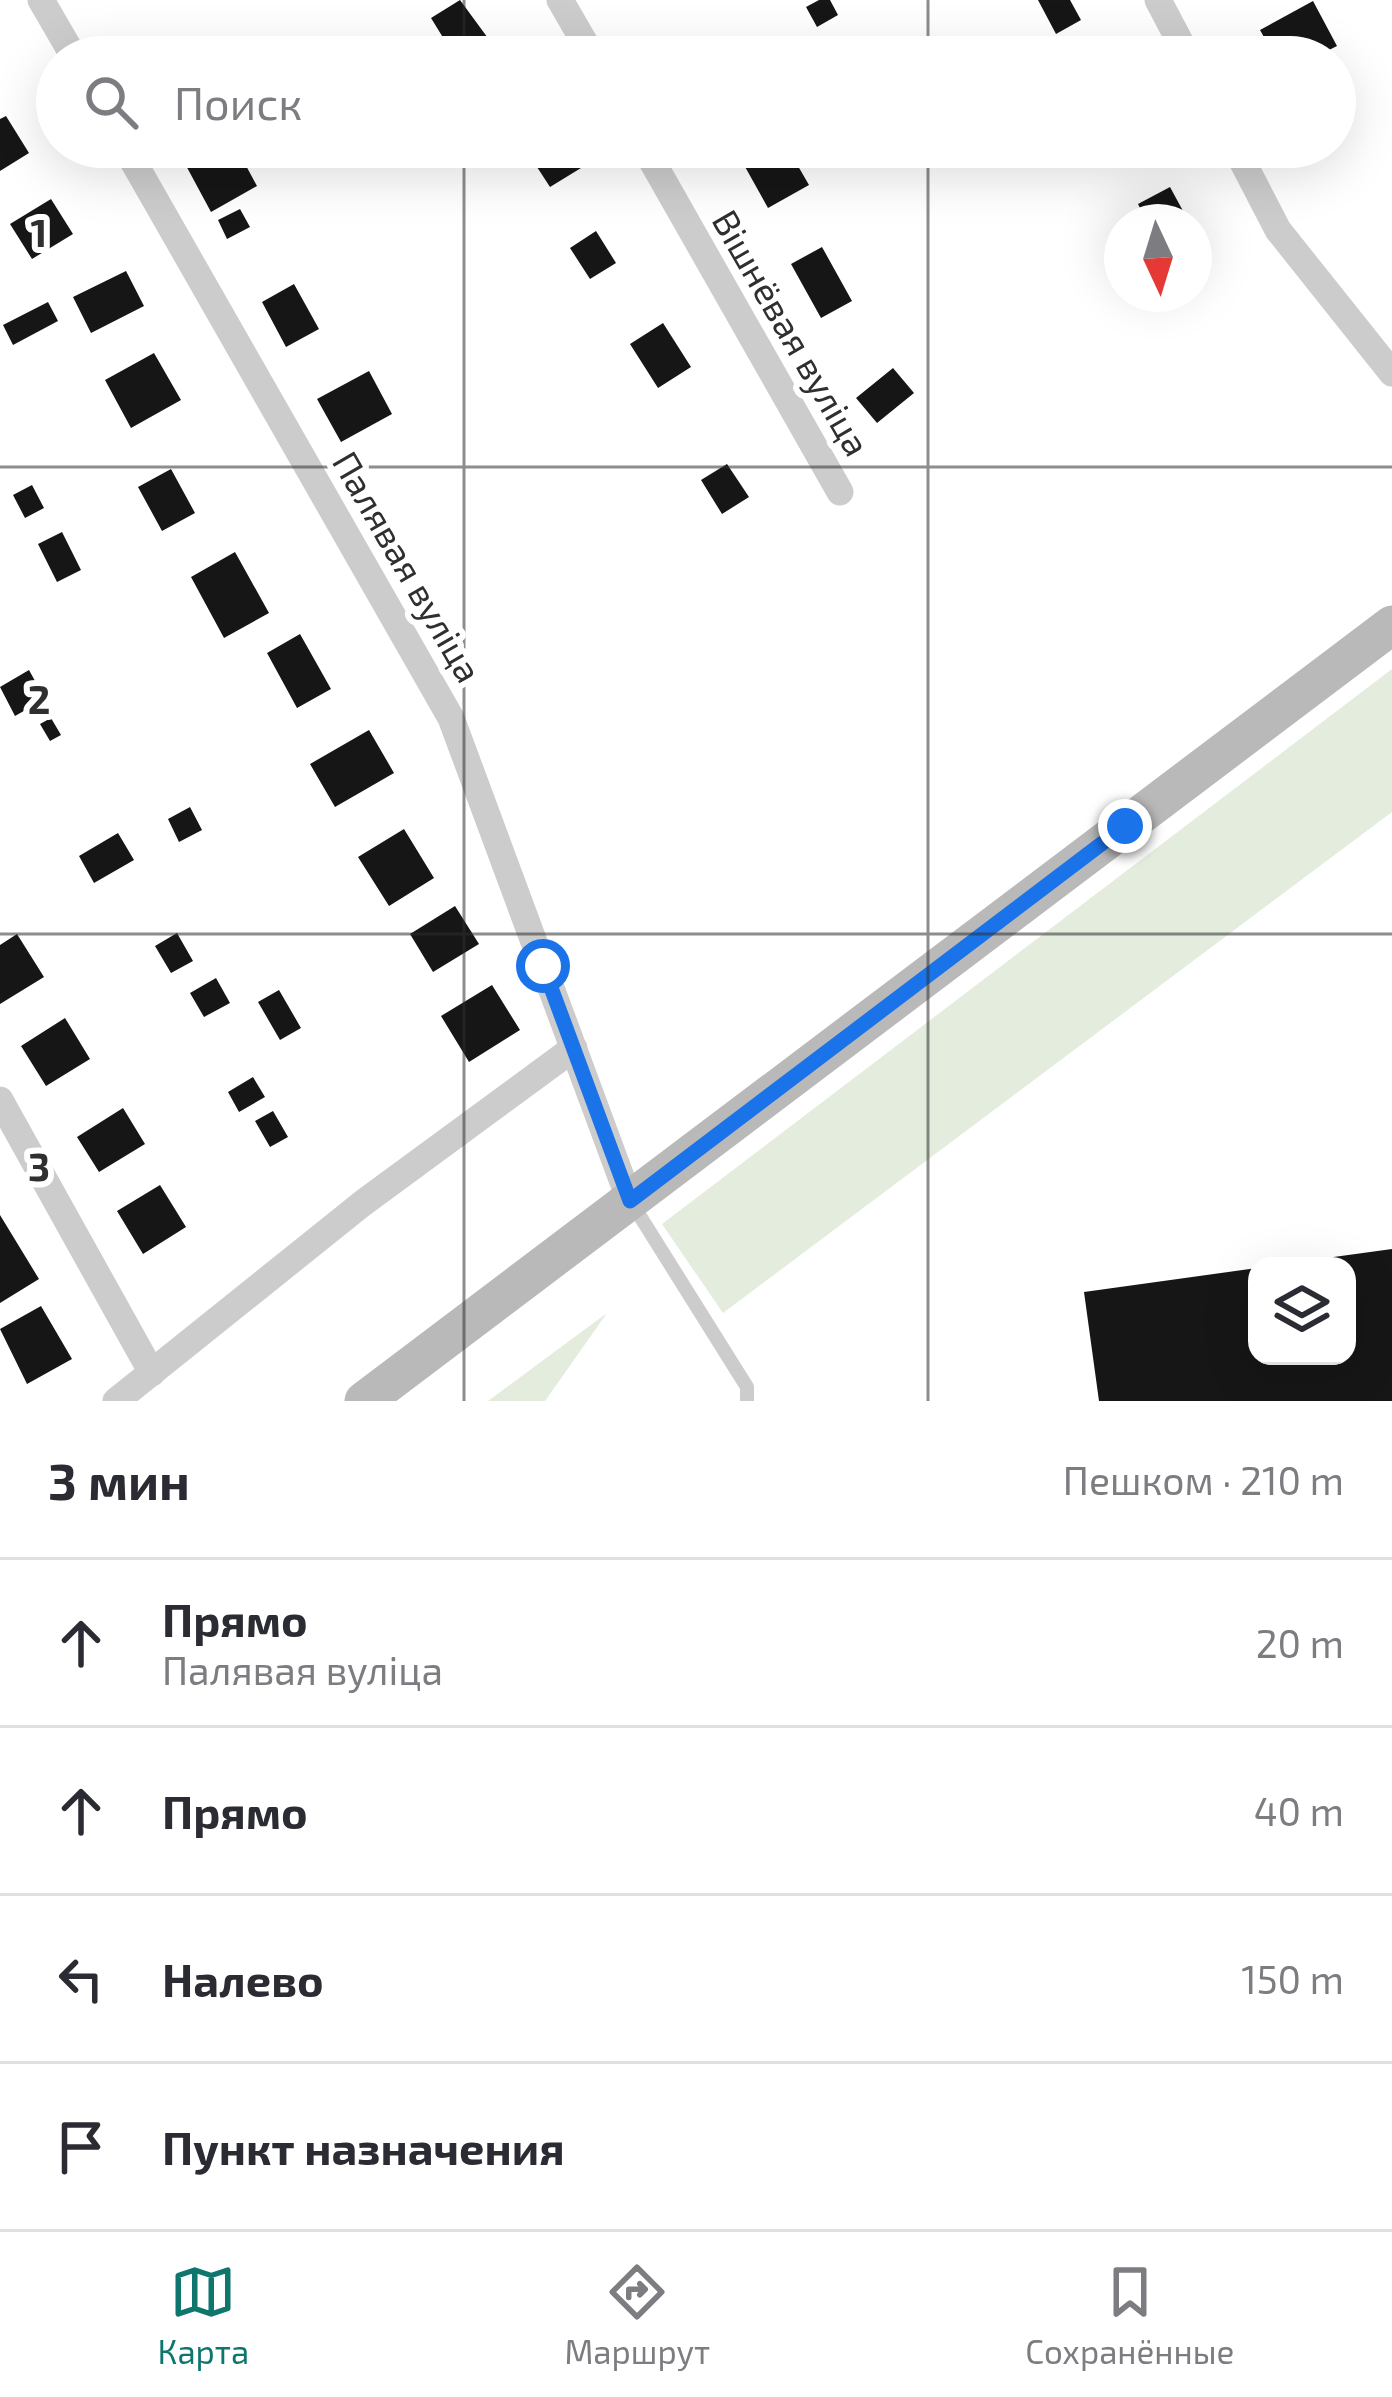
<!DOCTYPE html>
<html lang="ru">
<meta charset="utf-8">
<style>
body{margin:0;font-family:"Exo 2",sans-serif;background:#f7f7f7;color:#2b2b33}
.controls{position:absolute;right:36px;bottom:36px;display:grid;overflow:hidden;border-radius:24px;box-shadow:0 12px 48px #0002}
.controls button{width:108px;height:108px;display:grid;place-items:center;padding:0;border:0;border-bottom:3px solid #e1e1e2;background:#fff;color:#2b2b33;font:60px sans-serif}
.compass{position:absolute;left:1104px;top:204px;width:108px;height:108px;border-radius:50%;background:#fff;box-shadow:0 12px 48px #0002;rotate:176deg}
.stop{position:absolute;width:36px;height:36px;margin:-27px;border:9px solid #1a73e8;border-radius:50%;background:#fff}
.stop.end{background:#1a73e8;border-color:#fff;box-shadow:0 3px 12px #0008}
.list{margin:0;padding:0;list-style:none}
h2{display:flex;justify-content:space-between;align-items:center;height:156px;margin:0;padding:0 48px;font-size:51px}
h2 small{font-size:39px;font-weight:400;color:#7c7c81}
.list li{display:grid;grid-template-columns:78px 1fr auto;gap:36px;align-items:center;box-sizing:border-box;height:168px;padding:0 48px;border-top:3px solid #e1e1e2}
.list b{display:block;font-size:45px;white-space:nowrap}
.list p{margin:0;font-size:39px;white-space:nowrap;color:#7c7c81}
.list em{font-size:39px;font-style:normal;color:#7c7c81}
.icon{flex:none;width:66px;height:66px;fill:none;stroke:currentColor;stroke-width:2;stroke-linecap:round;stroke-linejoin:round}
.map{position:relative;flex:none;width:1392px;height:1401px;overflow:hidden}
.search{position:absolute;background:#fff;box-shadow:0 12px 48px #0002;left:36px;right:36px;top:36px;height:132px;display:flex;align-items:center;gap:30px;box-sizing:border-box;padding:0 42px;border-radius:66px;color:#7c7c81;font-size:45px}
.sheet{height:828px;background:#fff}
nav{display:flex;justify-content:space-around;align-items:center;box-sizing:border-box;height:168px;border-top:3px solid #e1e1e2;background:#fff;font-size:33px;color:#7c7c81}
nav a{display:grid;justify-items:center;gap:6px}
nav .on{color:#0f766e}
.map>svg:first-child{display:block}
</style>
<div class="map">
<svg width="1392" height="1401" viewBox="0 0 1392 1401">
<rect width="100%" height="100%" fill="#fff"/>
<path fill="#e3ecdd" d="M1392,669V812L723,1313L662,1224Z
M607,1313L545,1401H488Z"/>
<path fill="#161616" d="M460,0L493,45L474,57H455L431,18Z
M819,0H830L838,15L817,27L806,7Z
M1038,0H1070L1081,20L1056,34Z
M1313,1L1337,46L1315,57H1275L1260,30Z
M176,43L184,57H150Z
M6,116L29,153L0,171V119Z
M207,147H236L257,186L211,212L183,160Z
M524,147H568L581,168L550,187Z
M734,147H787L809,185L768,208Z
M1170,187L1189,222H1147L1138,204Z
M51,199L73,234L32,259L10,224Z
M240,209L250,227L227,239L218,220Z
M596,231L616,263L590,279L570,248Z
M822,247L852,301L821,318L791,264Z
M126,271L144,306L91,333L73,297Z
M294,284L319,329L286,347L262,302Z
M48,302L58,321L13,345L3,325Z
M663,323L691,367L658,388L630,344Z
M154,353L181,400L131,428L105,380Z
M893,368L914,393L877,423L856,398Z
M369,371L392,414L341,442L317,399Z
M727,464L749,497L722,514L701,480Z
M171,469L195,513L162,531L138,487Z
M32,485L44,508L25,518L13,495Z
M62,532L81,570L57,582L38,544Z
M235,552L269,613L224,638L191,577Z
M300,634L331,689L297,708L267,653Z
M29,670L45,699L15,716L0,687Z
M51,718L61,735L50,741L40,724Z
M369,730L394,773L335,807L310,764Z
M190,807L202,830L179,842L168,819Z
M404,829L434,878L389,906L358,857Z
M118,833L134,860L94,883L79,856Z
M455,906L479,944L433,972L410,934Z
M177,933L193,961L171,973L155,946Z
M17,934L44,977L0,1004V945Z
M216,978L230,1003L204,1017L190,993Z
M492,985L520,1030L469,1062L441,1016Z
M279,990L301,1028L280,1040L258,1002Z
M65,1018L90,1059L46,1086L21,1046Z
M253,1077L265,1097L239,1112L228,1092Z
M123,1108L145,1144L99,1172L77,1137Z
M273,1111L288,1137L270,1147L255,1121Z
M160,1185L186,1227L143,1254L117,1211Z
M0,1215L39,1279L0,1303Z
M1392,1249V1401H1099L1084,1292L1257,1268V1356H1347V1266L1290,1263Z
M41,1306L72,1359L27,1384L0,1329Z"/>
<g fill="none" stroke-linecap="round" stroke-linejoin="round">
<path stroke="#ccc" stroke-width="14" d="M633,1205L747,1387V1401"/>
<path stroke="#ccc" stroke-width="27" d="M41,0L74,57
M560,0L593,57
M1158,0L1188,57
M125,147L451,718L630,1201
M644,147L840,492
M1235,147L1278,230L1392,373
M0,1100L152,1373
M116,1401L363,1203L574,1048"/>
<path stroke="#b9b9b9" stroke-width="39" d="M364,1401L1392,625"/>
</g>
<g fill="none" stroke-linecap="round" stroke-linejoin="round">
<path stroke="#1a73e8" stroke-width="15" d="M543,966L630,1201L1125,826"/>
</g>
<path fill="none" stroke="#2f2f2f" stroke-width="3" stroke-opacity="0.55" d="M464,0V57M928,0V57M464,147V1401M928,147V1401M0,467H1392M0,934H1392"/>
<g text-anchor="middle" stroke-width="12" stroke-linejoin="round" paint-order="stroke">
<g font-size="36" fill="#2f2f2f" stroke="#fff">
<text transform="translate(791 333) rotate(60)" y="13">Вішнёвая вуліца</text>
<text transform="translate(407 567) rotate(60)" y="13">Палявая вуліца</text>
</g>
</g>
<g font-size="39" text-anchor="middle" font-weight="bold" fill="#2f2f2f" stroke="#fff" stroke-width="12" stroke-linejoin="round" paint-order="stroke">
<text x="39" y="247">1</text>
<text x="39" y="714">2</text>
<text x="39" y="1181">3</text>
</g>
</svg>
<div class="controls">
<button><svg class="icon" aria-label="layers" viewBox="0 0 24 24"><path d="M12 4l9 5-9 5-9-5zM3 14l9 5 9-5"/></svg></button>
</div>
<svg class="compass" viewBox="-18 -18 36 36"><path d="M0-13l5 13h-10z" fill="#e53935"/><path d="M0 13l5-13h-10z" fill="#7c7c81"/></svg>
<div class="stop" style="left:543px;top:966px"></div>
<div class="stop end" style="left:1125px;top:826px"></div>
<div class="search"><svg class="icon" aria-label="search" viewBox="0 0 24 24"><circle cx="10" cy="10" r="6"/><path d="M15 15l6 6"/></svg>Поиск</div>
</div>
<section class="sheet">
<h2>3 мин<small>Пешком · 210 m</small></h2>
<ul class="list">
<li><svg class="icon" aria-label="ahead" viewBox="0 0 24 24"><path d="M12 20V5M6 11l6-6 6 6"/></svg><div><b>Прямо</b><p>Палявая вуліца</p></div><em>20 m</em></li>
<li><svg class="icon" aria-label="ahead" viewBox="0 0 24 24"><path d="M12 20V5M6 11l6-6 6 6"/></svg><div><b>Прямо</b></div><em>40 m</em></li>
<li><svg class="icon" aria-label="left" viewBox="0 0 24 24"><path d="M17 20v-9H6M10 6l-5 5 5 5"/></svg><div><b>Налево</b></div><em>150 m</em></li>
<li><svg class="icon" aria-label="arrive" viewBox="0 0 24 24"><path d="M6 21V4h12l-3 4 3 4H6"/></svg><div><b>Пункт назначения</b></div></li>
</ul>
</section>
<nav>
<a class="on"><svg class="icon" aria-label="map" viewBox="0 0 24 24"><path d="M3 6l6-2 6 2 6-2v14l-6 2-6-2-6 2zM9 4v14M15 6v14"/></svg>Карта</a>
<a><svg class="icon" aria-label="directions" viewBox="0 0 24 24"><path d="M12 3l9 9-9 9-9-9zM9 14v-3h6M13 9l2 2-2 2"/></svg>Маршрут</a>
<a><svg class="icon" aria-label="saved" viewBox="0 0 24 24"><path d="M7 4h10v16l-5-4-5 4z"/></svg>Сохранённые</a>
</nav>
